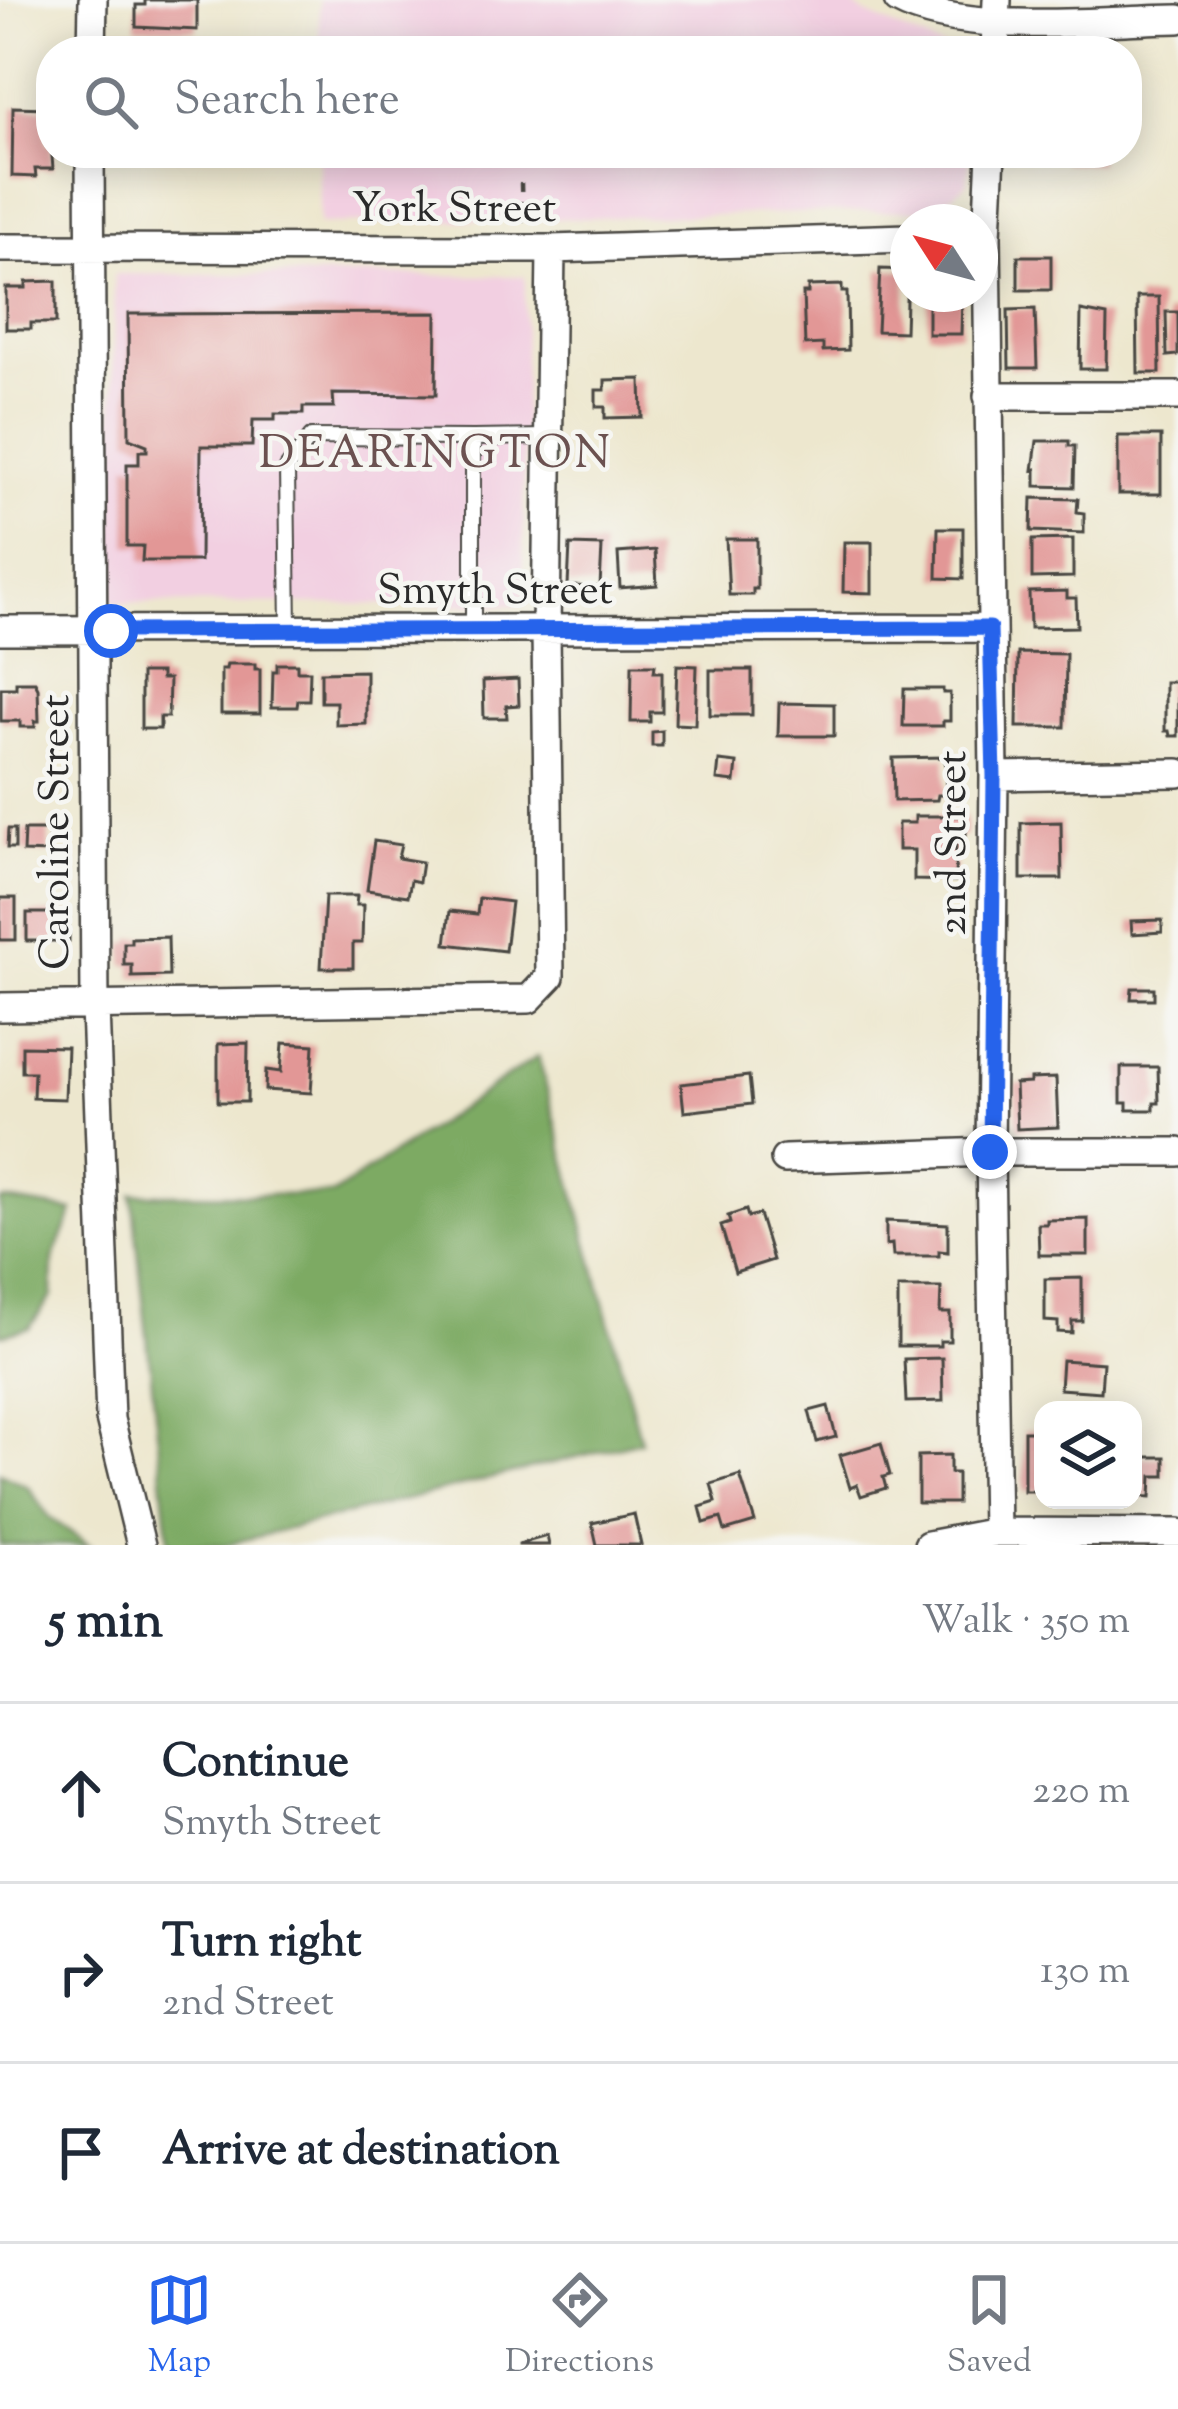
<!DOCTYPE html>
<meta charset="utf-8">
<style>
body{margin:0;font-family:"Sorts Mill Goudy",serif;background:#f2f2f3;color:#1f2937}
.controls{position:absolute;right:36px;bottom:36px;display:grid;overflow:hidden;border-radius:24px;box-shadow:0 6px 30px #0003}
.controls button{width:108px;height:108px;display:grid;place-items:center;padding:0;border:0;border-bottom:3px solid #e0e1e3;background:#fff;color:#1f2937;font:60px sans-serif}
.compass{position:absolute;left:890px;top:204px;width:108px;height:108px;border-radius:50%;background:#fff;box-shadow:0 6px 30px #0003;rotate:306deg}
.stop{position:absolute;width:36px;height:36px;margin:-27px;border:9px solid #2563eb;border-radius:50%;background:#fff}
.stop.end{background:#2563eb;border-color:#fff;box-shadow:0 3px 12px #0008}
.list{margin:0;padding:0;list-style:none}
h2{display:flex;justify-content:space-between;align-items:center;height:156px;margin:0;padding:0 48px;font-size:51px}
h2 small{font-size:39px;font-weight:400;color:#747a83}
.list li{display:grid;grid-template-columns:78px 1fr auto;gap:36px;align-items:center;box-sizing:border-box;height:180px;padding:0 48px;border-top:3px solid #e0e1e3}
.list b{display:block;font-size:45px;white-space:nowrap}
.list p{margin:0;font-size:39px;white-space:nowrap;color:#747a83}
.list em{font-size:39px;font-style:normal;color:#747a83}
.icon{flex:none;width:66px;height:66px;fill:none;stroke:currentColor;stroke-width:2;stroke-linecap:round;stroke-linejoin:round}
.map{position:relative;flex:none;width:1178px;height:1545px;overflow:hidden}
.search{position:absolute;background:#fff;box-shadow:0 6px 30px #0003;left:36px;right:36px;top:36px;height:132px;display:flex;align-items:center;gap:30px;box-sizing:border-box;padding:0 42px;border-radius:48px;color:#747a83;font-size:45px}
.sheet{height:696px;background:#fff}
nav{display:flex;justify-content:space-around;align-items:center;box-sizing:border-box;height:168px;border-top:3px solid #e0e1e3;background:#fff;font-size:33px;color:#747a83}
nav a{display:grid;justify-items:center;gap:6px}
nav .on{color:#2563eb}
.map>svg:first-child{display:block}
</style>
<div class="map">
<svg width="1178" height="1545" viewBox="0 0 1178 1545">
<rect width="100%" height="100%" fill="#f6f6f2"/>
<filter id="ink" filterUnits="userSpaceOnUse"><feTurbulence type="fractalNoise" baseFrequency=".00833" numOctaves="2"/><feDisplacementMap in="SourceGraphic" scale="24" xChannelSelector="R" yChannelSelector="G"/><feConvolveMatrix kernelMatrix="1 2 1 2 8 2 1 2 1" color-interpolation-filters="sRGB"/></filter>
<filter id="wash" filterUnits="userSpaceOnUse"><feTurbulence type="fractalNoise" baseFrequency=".004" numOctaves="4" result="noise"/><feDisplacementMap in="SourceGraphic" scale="48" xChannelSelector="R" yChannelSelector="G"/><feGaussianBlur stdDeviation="2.7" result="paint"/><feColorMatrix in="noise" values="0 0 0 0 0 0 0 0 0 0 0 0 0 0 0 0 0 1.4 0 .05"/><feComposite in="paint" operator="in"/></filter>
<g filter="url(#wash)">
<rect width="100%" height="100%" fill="#ede7ce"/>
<path fill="#f2cfe1" d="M319,0H848L860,11L950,51H319Z
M319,153H970L967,184L933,210L319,224Z
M114,274L525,276L523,605L112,603Z"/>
<path fill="#7daa63" stroke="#546a47" stroke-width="3" d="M538,1056L641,1441L224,1545H169L132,1194L332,1195Z
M5,1200L73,1211L53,1259L52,1296L29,1328L0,1335V1201Z
M0,1473L28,1487L50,1518L89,1545H0Z"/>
<g id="blocks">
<path fill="#e29796" d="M145,0H197V30L136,27V5H145Z
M13,107L47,108L46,144H51L53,169H35L36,177L12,176Z
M1064,153H1099V164L1063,163Z
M1018,256H1051V290H1018Z
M880,269L907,270L905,332L877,331Z
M56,281V323H31V329H6V288H26V282Z
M842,285V292H847L848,350L823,351V344L805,345L803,293H808V286Z
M928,294L962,296L961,334H928Z
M1137,297H1159L1160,373H1138Z
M1035,309L1037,368H1009L1008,310Z
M1081,311L1107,316L1106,369H1080Z
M1166,312H1178V355L1167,356Z
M437,313L436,395L333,394L334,407H303V414H275V420H253L252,446H201L200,561H142L143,546H127V464H139V451H147V445L129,438L128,314Z
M641,379L642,417L605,418V407H596V390H605V380Z
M1118,436H1161V494H1118Z
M1037,441H1069V446H1075L1074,487L1036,486V469L1033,470Z
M1032,498L1078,499L1077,512L1084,513V533L1031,531Z
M938,528H963V579L937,578Z
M726,539H757V589H753V595H729Z
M1073,539V577L1032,578V540Z
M844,542H872V593L843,592Z
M570,545L602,546L600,587L568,586Z
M655,550L657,585L620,588L618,553Z
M1067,591V598H1076L1077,627L1030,628L1029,592Z
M1018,653L1066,654L1065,727H1017Z
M227,664H255V669H260V714H221V669H226Z
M277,664H297V671H310L309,700H298L297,707H272L273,671H277Z
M632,665H655L654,672H662V712H650V722H631Z
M677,665L697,666L695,725L675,724Z
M710,670H752V715H710Z
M366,671V724L336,725V702H321V672Z
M141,673H161V679H169L168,717H160V729H141Z
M518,679L519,705L506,706L507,718H484L483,681Z
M16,682H35L38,688L39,721H35V727H20V721H1V688H16Z
M1165,682H1178V736H1170L1169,731H1165Z
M904,689H943V693H950V721H943V726H903Z
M779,703L834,704V736H778Z
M662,731V746H652V732Z
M945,757L946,795H938L937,800L894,801L893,758Z
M719,761L737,763L735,782L717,780Z
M915,816H966V836H956L955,881L914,880V850H898V823H915Z
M1061,822L1062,879H1021V823Z
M8,829H15V848H7Z
M24,830H49V853L23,852Z
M374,841L401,845L398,858L422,862L419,882L411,880L408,896L367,890Z
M325,896H357L356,905H363L362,943H353V968H321Z
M0,898H16V940H0Z
M479,898L511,902L505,951L446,944L450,911L477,914Z
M27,913H69V941H27Z
M1162,920V932L1132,934L1131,921Z
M168,937L169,976L132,977V965H124V943H131V938Z
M1132,988H1154V999H1131Z
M248,1043L247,1102H218V1044Z
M283,1043L314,1045L311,1093L265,1090L266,1070L281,1072Z
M22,1046L67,1047L65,1099L33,1098L34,1072H22Z
M1121,1067H1158L1159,1103H1154V1110H1127V1103H1121Z
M749,1076L752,1104L684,1112L681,1084Z
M1056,1078L1058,1127L1017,1129L1015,1084L1030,1083V1079Z
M746,1210L748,1217L759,1214L773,1260L735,1272L721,1226L730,1223L728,1216Z
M1088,1219V1255H1039L1038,1224H1047V1220Z
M886,1221L948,1224V1252L939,1251V1256H893L892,1244L886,1245Z
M1082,1278V1321H1072V1333L1058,1332V1322L1045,1321V1279Z
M898,1288H941L940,1313H950V1341H940V1346H898Z
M942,1358L943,1401L906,1402L904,1359Z
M1062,1360L1103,1363L1101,1392L1060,1389Z
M828,1406L836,1437L817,1442L809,1411Z
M1024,1431H1043V1491H1024Z
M881,1443L890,1475L883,1477L886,1488L861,1496L857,1485L850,1488L840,1455Z
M1133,1447H1139L1138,1457H1165V1476H1152L1151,1497L1133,1496Z
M950,1455V1473H957V1503H918V1456Z
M740,1475L755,1522L725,1531L721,1518L704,1523L700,1507L716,1502L711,1484Z
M634,1514L641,1545H597L592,1523Z
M547,1536L549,1545H519V1544Z"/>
</g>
</g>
<g filter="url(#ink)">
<use href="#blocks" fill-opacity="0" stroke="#484743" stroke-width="3"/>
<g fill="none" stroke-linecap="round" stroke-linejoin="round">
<defs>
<path id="service" d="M473,438L547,437
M289,630L287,468L311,437L473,438V630"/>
<path id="minor" d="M898,0C965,36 1100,20 1178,19
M92,51L93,0
M995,51L997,0
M90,153L95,1008L110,1419L141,1545
M991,153L987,236L994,776L990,1152L996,1532
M0,248L551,249L908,238
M988,396H1178
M0,630L990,628
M994,776L1178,773
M0,1007L529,999L550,977L546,630L551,249
M785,1159L990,1152H1178
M928,1545L996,1532L1178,1533"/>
</defs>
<use href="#service" stroke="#484743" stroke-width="18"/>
<use href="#minor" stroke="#484743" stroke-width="32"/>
<path stroke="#484743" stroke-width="4.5" stroke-dasharray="9 9" stroke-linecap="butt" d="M521,183L522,223"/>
<use href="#service" stroke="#fff" stroke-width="14"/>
<use href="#minor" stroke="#fff" stroke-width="27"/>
</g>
</g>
<g fill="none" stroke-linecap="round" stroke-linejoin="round" filter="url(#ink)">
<path stroke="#2563eb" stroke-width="15" d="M111,631L990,628L994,776L990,1152"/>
</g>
<g text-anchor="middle" stroke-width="9" stroke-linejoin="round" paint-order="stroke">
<g font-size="42" fill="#2b2b2b" stroke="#f6f6f2">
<text x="454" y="221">York Street</text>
<text x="495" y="603">Smyth Street</text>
<text transform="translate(53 832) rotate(-90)" y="15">Caroline Street</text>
<text transform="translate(950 843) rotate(-90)" y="15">2nd Street</text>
</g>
<g font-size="45" letter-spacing="3" fill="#6b5150" stroke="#f6f6f2">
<text x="436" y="467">DEARINGTON</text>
</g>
</g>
</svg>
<div class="controls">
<button><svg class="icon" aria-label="layers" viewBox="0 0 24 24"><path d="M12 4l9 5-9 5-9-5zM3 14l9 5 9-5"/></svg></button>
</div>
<svg class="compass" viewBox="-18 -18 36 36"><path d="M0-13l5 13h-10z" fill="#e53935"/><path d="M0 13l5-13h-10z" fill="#747a83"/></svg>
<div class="stop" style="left:111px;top:631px"></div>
<div class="stop end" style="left:990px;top:1152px"></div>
<div class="search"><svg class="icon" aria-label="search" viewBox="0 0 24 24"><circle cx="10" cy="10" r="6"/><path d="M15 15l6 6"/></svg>Search here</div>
</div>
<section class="sheet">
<h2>5 min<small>Walk · 350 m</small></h2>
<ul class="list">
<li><svg class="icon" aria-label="ahead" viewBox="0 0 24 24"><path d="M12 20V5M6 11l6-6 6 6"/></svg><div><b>Continue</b><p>Smyth Street</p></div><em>220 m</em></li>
<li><svg class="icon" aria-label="right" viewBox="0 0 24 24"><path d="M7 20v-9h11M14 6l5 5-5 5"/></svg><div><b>Turn right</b><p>2nd Street</p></div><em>130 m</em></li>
<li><svg class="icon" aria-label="arrive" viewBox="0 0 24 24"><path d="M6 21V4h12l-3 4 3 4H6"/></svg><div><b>Arrive at destination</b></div></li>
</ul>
</section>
<nav>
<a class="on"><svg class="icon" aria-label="map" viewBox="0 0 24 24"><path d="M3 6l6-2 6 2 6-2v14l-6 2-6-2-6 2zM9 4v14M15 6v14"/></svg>Map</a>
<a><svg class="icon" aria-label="directions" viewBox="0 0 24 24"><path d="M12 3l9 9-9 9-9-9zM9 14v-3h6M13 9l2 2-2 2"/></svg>Directions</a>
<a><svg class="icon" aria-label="saved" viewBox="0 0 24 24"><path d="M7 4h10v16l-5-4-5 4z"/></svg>Saved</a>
</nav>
